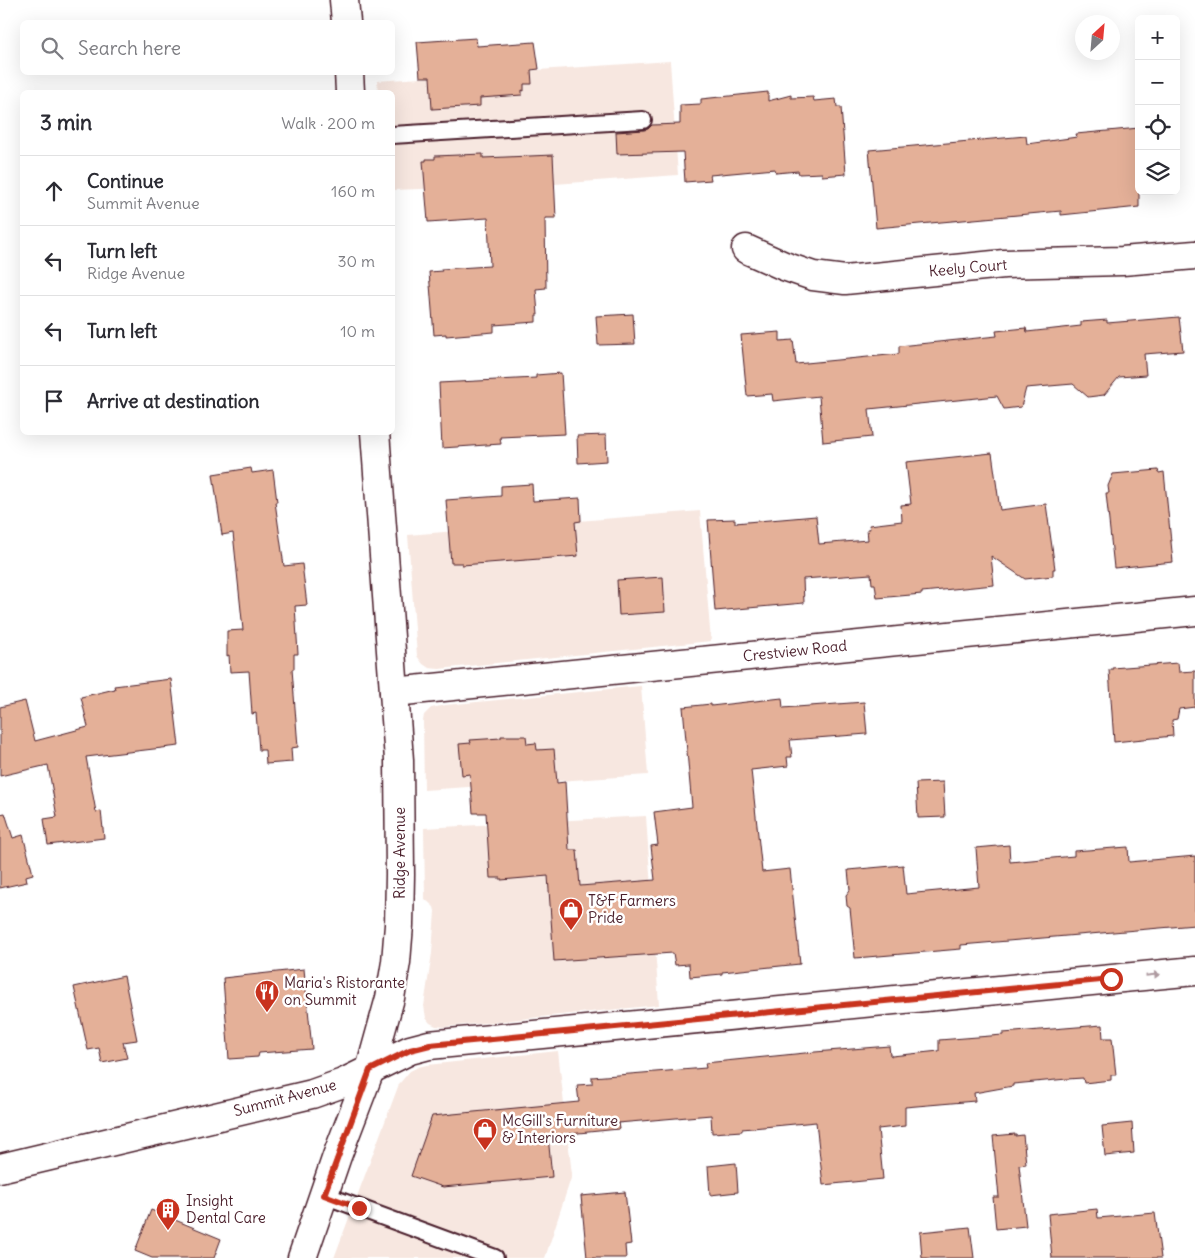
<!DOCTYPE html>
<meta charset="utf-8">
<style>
body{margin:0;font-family:Delius,sans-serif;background:#f7f7f7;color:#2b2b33}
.controls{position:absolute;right:15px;top:15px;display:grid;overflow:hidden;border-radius:8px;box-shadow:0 5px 20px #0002}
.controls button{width:45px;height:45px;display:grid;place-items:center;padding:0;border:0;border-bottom:1px solid #e1e1e2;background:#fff;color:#2b2b33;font:25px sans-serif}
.compass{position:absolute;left:1075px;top:15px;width:45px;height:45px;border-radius:50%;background:#fff;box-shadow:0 5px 20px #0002;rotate:26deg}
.stop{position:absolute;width:15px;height:15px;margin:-11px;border:4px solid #c8321e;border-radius:50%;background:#fff}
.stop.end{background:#c8321e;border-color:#fff;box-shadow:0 1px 5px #0008}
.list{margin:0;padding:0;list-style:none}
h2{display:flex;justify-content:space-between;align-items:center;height:65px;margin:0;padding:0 20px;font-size:21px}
h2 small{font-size:16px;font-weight:400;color:#7c7c81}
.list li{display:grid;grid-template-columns:32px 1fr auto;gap:15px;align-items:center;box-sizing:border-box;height:70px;padding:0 20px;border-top:1px solid #e1e1e2}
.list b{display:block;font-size:19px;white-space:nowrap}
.list p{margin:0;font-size:16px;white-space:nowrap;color:#7c7c81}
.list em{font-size:16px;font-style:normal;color:#7c7c81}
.icon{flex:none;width:28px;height:28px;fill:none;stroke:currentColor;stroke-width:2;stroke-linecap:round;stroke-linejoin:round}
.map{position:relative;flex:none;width:1195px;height:1258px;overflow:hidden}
.search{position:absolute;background:#fff;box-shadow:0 5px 20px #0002;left:20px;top:20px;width:375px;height:55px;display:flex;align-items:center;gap:12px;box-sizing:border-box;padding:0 18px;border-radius:8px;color:#7c7c81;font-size:19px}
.panel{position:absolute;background:#fff;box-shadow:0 5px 20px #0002;left:20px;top:90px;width:375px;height:345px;border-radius:8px}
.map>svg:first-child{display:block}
</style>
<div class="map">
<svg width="1195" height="1258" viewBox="0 0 1195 1258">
<rect width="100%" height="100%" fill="#fff"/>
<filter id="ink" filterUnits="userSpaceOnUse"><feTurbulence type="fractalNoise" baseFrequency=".02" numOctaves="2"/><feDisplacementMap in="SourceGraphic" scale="10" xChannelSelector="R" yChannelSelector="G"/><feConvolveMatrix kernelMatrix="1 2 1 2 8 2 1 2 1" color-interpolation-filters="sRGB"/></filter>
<g filter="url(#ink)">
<path fill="#f7e7e0" d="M670,61L678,175L555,184L393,190L392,92H378L377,81Z
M700,511L711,641L439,669L429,668L423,664L417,656L408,535Z
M641,686L648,775L424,790L423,721L424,715L431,708L446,705Z
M646,816L659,1005L444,1027L436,1026L430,1023L426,1018L424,1006L432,953L435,911L434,907L425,899L424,828Z
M558,1051L572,1175L545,1258H334L399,1084L410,1071L418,1067L427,1065Z"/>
<path fill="#e4b098" stroke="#4a1f2b" d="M476,38L477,46L535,42L539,69L531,70L532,84H524V91L522,90V95L480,98V106L432,109L430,77H420L417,42Z
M768,92V101L791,95V98L813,97L814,101L836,99L837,107H841L846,174L822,176V173L799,174L798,171L776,173L775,169L710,175L711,180L685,182L683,152L617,154L616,132L644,130L648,129L652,125L680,124V105L701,104V99Z
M1139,128V207L1061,215V211L876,228L869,150L1026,136L1027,144L1077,137L1076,134Z
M483,154V158L553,155L556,218H545L546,288L536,289L538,315H536V322L494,325V332L446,336V334L434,335L429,272L442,271L441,269L490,266L488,218L428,222L423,161H426V159H435V156Z
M633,314L635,344L598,345L596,316Z
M1179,317L1183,351L1144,354L1146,375L1119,377L1104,395L1088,397L1073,384L1026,388L1021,407L1004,409L997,396L869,409L872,437L823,442L819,396L773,401L772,394L747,396L741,335L780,332V341L793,340L796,364L899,354V346L997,336L996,331L1026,328L1027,332L1081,326V322L1107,320V323Z
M561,373L565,434L500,437L501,444L442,448L439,383L536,378V375Z
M606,435L607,461L578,463L577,436Z
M992,453L1000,510L1046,504L1055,569H1053V576L1025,579L991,556L994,585L922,592V594L877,598L875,584H872L871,574L803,579L804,603L715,611L708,520L735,519V523L816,516L819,544L868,540L867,529H870L869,525L902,521L901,505L911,504L906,462Z
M251,468L252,473L273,470L277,502H275L284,566L302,564L307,605L295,606L298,654H294V669H292L298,747L291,748L292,762L266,764L265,750H259L256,713L252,714L249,671L230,672L229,655L227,656V631L243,630L233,533L222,535L213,474Z
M1158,470L1159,473L1164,472L1173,562L1114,568L1106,493H1109L1108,486L1113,474Z
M532,484L533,501L580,498L581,521L575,522L578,556L462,565V563H451L446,500L501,496V486Z
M663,577L665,612L619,615L617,580Z
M1178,663L1179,672L1195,671V707L1179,709L1177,719L1172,720L1173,736L1114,742L1109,670H1112V668Z
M171,679L179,746L86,757L96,812L101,811L104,838L48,845L44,819L57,817L48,765L0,776V707L25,701L35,741L88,727L81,697L115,689L114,686Z
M782,698L783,708L864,702L867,734L790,740L792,757H787L788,766L751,770L762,872L790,869L800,964L722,972V974L690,977L689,964L675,965L673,953L554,961L548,876L501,880V878H490L486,813H473L470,774L462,775L459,744L471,743L470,740L501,738V736H526L527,744L536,743L537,750L554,749L557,783L565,782L569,850H577L580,886L655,880L651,846L658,845L654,812L692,807L683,707L711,704V706Z
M943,782L945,817L918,818L916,783Z
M5,813L13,838L23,835L33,874L26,876L27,882L0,888V814Z
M1009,845L1010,862L1074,856V851L1128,847L1129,862L1195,856V925L961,945V949L855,958L850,908L847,906L846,895L850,890L848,870L903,865L906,894L979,887L976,848Z
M304,969L312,1049L259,1053L258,1057L229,1059L223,978Z
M124,976L137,1040L123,1042L127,1058L102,1063L99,1048L88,1050L74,987Z
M1102,1025L1103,1038H1112L1116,1075H1111V1080L1084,1083L1083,1078L1067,1079L1013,1084V1086L974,1093L975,1101L905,1107V1126L878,1129L883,1179L823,1185L816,1122L742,1129V1131L712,1133L711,1115L618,1123L619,1129L548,1136L552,1177L443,1187L411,1176L432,1116L579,1102L577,1085L592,1084V1077L706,1068L705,1063L815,1052L889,1046L890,1055L892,1056L939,1051V1040L1003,1035V1033Z
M1132,1123L1134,1153L1105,1156L1102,1126Z
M1015,1134V1136L1023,1135L1026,1164L1019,1165L1026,1226L996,1229L993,1197H999L993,1136Z
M736,1163L738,1192L710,1195L708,1166Z
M625,1192L631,1244L625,1245L626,1258H587L581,1196Z
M1097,1209L1098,1218L1155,1213L1161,1258H1052L1048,1214Z
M151,1210L221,1239L214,1258H152L135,1251Z
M970,1227L974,1258H922L920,1232Z"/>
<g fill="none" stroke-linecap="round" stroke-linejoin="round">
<defs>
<path id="lane" d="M392,135L643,120
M324,1195L495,1258"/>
<path id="street" d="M746,249L784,266L813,276L845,280L1004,264L1122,261L1195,255
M394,692L1195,611
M0,1168L312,1094L343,1083L410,1050L429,1045L1195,971"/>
<path id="secondary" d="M344,0L346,22
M349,72L350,92
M302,1258L337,1156L370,1070L390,998L396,962L399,925L400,875L399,760L375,432"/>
</defs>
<use href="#lane" stroke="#4a1f2b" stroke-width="20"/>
<use href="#street" stroke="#4a1f2b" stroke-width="31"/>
<use href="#secondary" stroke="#4a1f2b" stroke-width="31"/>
<use href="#lane" stroke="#fff" stroke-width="16"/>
<use href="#street" stroke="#fff" stroke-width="28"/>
<use href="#secondary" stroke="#fff" stroke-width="28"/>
</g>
<defs><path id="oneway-solid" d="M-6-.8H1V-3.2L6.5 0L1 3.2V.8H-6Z" transform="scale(1.25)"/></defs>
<use fill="#ae9aa0" href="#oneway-solid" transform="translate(1153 975) rotate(-6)"/>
</g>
<g fill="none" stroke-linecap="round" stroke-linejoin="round" filter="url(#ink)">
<path stroke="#c8321e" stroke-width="6" d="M359,1208L324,1195L370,1070L410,1050L430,1045L1111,979"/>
</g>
<defs>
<symbol id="shop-pin" viewBox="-11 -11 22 30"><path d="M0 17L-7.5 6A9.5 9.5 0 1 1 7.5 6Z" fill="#c8321e" stroke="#fff"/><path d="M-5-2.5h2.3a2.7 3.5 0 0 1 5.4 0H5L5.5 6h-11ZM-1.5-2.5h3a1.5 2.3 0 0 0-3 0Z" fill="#fff"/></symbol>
<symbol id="restaurant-pin" viewBox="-11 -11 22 30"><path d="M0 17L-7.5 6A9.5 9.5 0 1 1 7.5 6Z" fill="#c8321e" stroke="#fff"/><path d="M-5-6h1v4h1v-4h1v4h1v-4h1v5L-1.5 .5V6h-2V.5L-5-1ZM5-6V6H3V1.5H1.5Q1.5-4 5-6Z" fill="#fff"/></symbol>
<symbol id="building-pin" viewBox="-11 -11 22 30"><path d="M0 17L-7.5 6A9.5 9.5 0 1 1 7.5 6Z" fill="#c8321e" stroke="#fff"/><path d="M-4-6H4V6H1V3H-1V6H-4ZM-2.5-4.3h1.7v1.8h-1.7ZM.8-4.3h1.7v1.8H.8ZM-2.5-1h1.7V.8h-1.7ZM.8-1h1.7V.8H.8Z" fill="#fff"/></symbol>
</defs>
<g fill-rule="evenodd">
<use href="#shop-pin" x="557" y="896" width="28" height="38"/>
<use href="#restaurant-pin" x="253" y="978" width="28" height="38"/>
<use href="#shop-pin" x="471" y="1116" width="28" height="38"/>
<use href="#building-pin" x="154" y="1196" width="28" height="38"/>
</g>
<g text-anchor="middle" stroke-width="5" stroke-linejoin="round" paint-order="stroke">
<g font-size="15" fill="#4a1f2b" stroke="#fff">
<text transform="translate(968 268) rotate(-5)" y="5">Keely Court</text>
<text transform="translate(795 651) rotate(-6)" y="5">Crestview Road</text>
<text transform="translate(400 853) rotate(-90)" y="5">Ridge Avenue</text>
<text transform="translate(285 1098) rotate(-15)" y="5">Summit Avenue</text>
</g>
<g font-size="15" fill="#4a1f2b" stroke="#fff" text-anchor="start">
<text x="588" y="906">T&amp;F Farmers<tspan x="588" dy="17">Pride</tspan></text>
<text x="284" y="988">Maria's Ristorante<tspan x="284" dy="17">on Summit</tspan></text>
<text x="502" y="1126">McGill's Furniture<tspan x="502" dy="17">&amp; Interiors</tspan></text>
<text x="186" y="1206">Insight<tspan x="186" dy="17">Dental Care</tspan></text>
</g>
</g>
</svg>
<div class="controls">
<button>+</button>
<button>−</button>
<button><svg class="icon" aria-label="locate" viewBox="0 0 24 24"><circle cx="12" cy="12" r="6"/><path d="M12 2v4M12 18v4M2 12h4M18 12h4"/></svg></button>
<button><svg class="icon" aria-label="layers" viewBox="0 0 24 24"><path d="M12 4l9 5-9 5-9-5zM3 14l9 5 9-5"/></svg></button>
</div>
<svg class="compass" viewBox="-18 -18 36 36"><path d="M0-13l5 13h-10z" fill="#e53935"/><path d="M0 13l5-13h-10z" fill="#7c7c81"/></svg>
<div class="stop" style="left:1111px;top:979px"></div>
<div class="stop end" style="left:359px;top:1208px"></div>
<div class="search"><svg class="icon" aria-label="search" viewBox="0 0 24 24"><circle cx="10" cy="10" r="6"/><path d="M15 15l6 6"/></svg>Search here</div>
<section class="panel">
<h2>3 min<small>Walk · 200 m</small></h2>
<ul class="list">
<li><svg class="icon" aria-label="ahead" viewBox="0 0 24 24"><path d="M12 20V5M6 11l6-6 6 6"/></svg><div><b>Continue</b><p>Summit Avenue</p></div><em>160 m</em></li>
<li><svg class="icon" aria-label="left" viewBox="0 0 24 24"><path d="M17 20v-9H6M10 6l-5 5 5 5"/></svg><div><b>Turn left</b><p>Ridge Avenue</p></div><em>30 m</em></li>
<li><svg class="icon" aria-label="left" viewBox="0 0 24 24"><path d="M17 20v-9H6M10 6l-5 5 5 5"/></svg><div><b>Turn left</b></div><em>10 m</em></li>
<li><svg class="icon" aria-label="arrive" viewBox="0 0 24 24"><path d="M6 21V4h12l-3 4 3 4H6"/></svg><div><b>Arrive at destination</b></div></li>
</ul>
</section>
</div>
